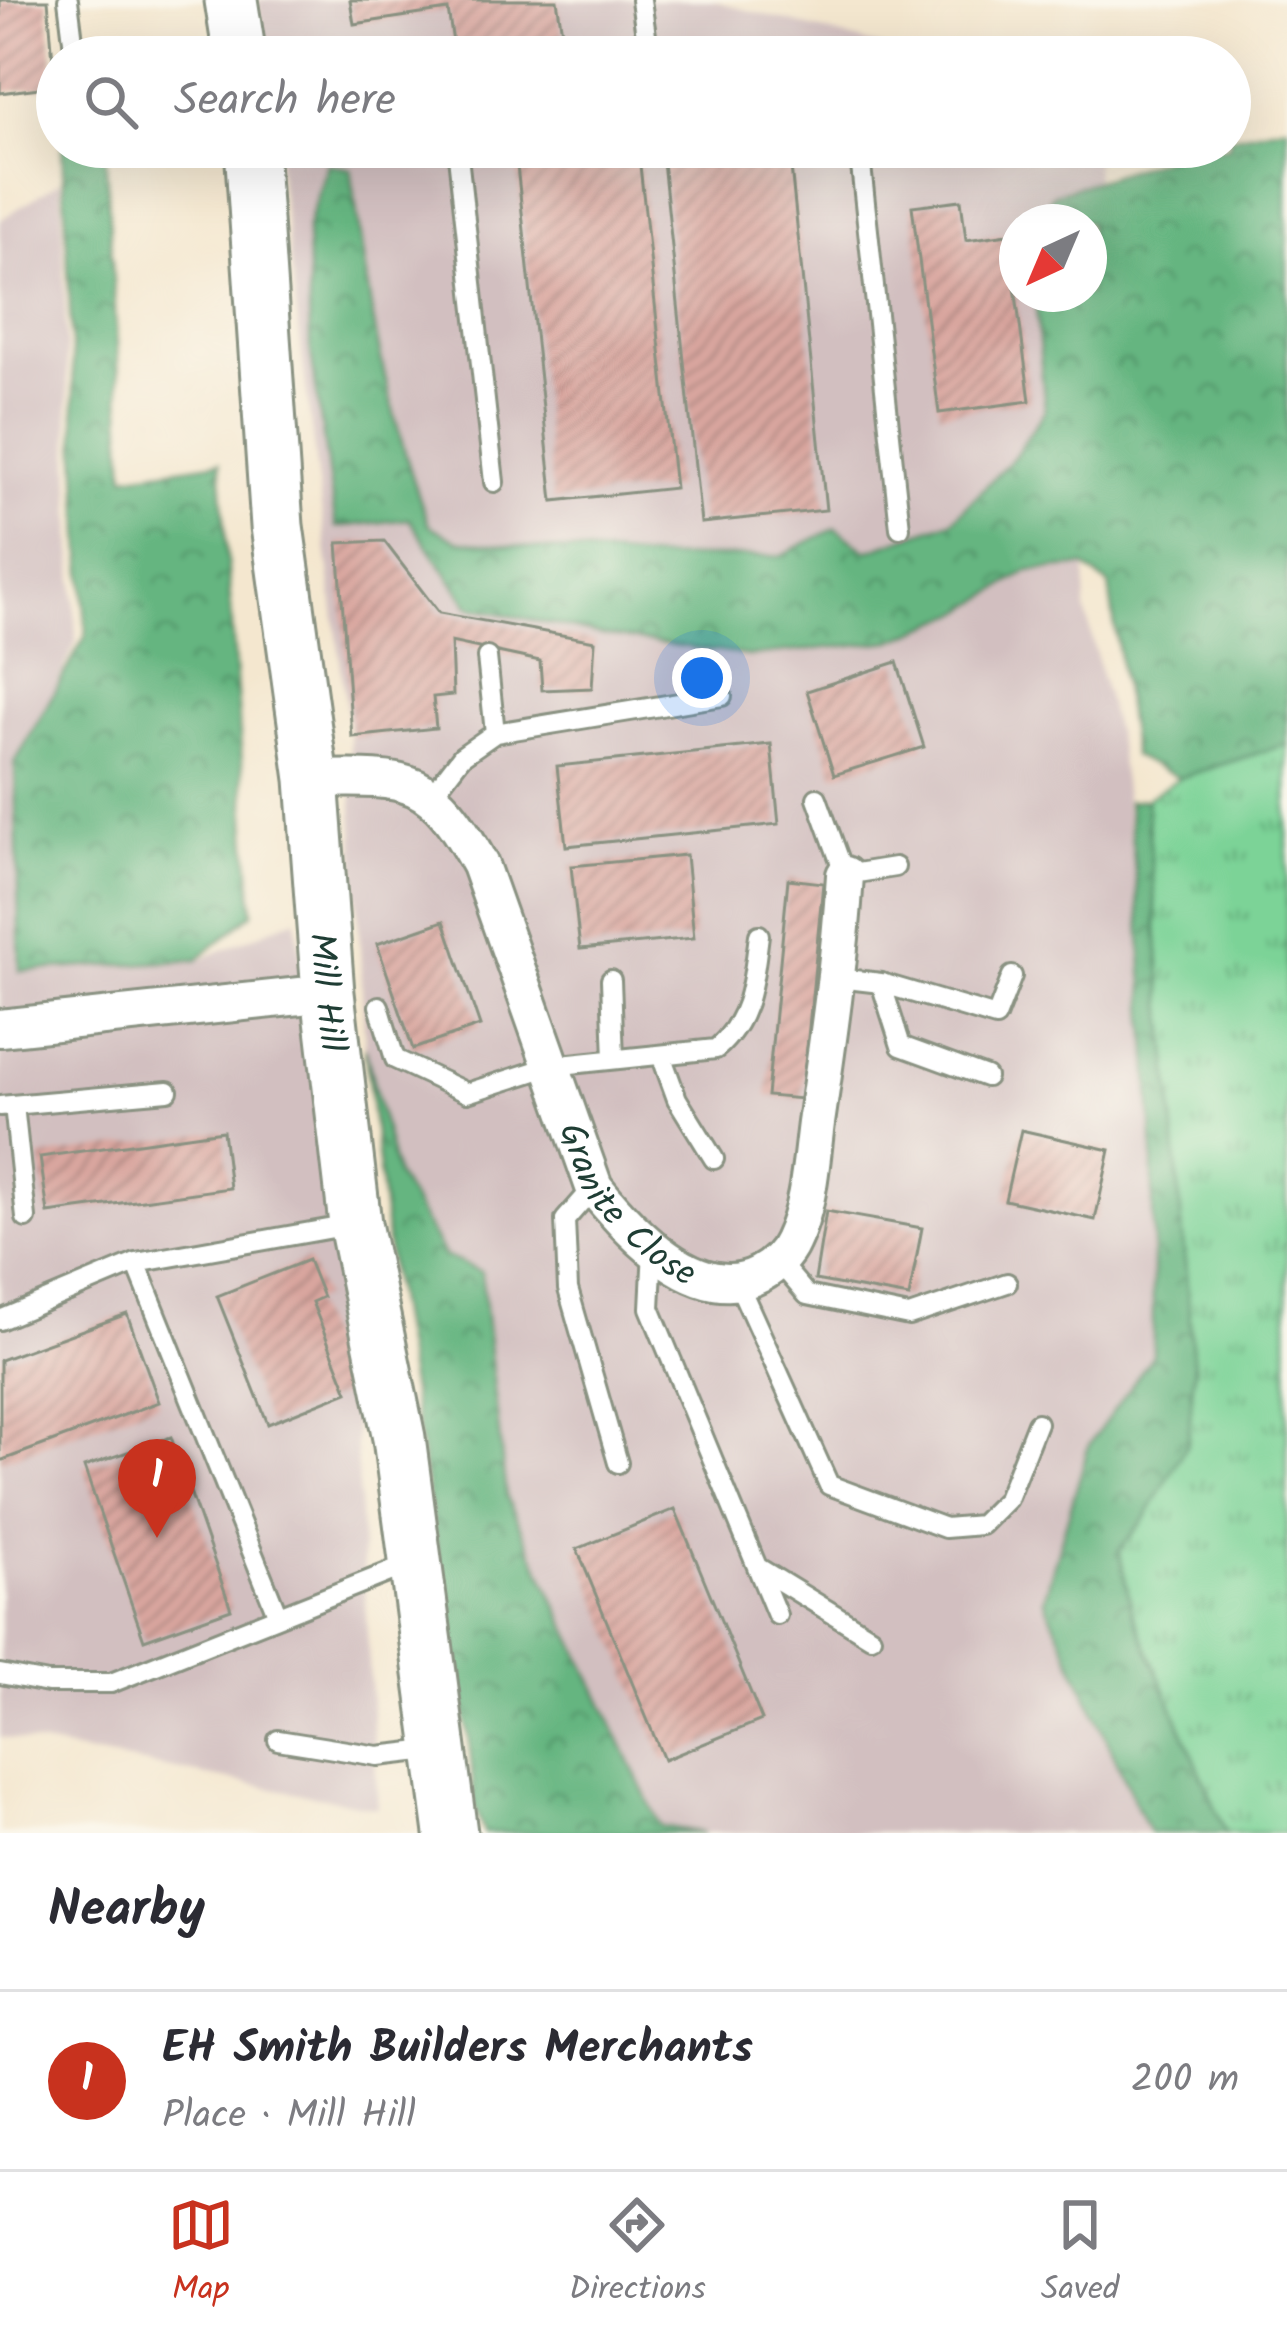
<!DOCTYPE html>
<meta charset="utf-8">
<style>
body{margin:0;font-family:Kalam,sans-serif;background:#f2f2f3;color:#2b2b33}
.compass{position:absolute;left:999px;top:204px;width:108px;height:108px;border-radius:50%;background:#fff;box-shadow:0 12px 48px #0002;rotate:224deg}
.you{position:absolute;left:702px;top:678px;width:42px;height:42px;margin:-30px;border:9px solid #fff;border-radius:50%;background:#1a73e8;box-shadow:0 0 0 18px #1a73e833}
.badge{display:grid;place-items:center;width:78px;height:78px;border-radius:50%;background:#c8321e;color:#fff;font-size:39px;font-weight:700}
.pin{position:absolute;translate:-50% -99px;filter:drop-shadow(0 3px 6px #0008)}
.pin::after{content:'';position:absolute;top:63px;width:42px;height:36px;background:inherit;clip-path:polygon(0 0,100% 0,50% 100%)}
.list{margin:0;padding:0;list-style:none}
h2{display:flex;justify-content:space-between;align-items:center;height:156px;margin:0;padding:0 48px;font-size:51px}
h2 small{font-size:39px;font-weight:400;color:#7c7c81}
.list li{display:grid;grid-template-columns:78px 1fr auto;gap:36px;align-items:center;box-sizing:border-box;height:180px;padding:0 48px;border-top:3px solid #e1e1e2}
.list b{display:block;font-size:45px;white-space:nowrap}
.list p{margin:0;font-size:39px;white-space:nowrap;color:#7c7c81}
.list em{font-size:39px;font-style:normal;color:#7c7c81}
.icon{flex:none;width:66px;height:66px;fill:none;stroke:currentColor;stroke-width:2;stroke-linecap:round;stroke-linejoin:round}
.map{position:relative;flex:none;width:1287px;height:1833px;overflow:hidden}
.search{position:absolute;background:#fff;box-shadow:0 12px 48px #0002;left:36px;right:36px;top:36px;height:132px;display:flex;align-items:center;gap:30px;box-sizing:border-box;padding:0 42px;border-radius:66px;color:#7c7c81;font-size:45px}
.sheet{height:336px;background:#fff}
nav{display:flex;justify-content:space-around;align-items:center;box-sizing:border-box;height:168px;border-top:3px solid #e1e1e2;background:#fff;font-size:33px;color:#7c7c81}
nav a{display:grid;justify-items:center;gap:6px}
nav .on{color:#c8321e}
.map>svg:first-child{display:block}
</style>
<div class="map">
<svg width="1287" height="1833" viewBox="0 0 1287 1833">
<defs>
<pattern id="grass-tufts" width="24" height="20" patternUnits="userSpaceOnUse" patternTransform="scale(3)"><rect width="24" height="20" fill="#7cd397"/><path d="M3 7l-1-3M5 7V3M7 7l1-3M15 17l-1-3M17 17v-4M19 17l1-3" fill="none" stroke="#65ac7c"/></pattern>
<pattern id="forest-crowns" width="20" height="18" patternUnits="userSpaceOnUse" patternTransform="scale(3)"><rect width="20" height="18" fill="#65b580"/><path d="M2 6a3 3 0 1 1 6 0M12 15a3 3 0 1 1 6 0" fill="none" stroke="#53946a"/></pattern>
<pattern id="building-hatch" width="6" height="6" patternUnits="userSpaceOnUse" patternTransform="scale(3)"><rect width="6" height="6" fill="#d9a69f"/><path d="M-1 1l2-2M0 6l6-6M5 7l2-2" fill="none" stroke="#af8882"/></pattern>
</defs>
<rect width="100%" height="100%" fill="#fbf7ec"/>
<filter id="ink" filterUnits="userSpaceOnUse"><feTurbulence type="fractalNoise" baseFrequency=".00833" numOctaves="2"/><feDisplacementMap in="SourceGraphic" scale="24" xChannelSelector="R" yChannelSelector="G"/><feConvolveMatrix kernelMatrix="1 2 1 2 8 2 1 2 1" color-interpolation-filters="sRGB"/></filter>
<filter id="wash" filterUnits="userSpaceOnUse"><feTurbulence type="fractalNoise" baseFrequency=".004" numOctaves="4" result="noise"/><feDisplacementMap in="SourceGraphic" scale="48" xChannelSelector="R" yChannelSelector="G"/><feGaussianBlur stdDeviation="2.7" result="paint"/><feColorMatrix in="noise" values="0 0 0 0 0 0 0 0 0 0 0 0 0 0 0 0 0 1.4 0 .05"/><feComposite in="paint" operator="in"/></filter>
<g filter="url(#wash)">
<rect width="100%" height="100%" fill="#f4e7cf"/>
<path fill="#d2bfc0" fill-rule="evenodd" d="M258,0H711L918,57H265Z
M276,147H1096L1085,609L1119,749L1140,919L1153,1142V1355L1089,1445L1044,1599L1149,1833H704L660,1826L506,1496L481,1272L445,1256L396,1175L365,1048L349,731ZM1017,222H1089V294H1017Z
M61,181L76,642L18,769L24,969L197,961L296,918L352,1385L378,1808L0,1737V220Z"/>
<path fill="url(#grass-tufts)" stroke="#4e8866" stroke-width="3" d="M1287,744V1833H1226L1132,1611L1119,1550L1147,1516L1194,1370L1146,799L1179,778Z"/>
<path fill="url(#forest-crowns)" stroke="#42795a" stroke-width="3" d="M1287,125V744L1179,778L1133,756L1109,585L1084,566L1028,571L964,611L892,641L750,656L603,635L470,607L409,519L336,527L310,346L307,227L328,164L351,169C366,294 385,407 429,525L458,541L647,558L780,556L836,528L867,551L952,521L1014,457L1045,410L1035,294H1089V222H1032L1054,194L1199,147H1230V137Z
M62,147H105L125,476L220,462L253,913L197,960L20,971L15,763L86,635Z
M1146,799L1194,1370L1188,1442L1147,1516L1119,1550L1132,1611L1226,1833H1149L1044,1599L1089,1445L1153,1355V1142L1140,919L1128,801Z
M365,1048L396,1175L445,1256L481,1272L506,1496L660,1826L704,1833H484L475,1808L469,1739L390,1267Z"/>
<g id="blocks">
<path fill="url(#building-hatch)" d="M0,0H48L55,86L0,93Z
M350,0H557L563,39L455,55L448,10L354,24Z
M515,147H638L675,488L553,501Z
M713,147H789L826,510L701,523L662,152Z
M961,200L966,240L1008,234L1030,401L939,413L912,206Z
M384,541L439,613L595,641L592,688L542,690L540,661L451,642L453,695L433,697L436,728L352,737L338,543Z
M897,662L924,747L834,775L807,691Z
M771,744L779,824L566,846L557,766Z
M686,855L694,938L580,949L571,866Z
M788,879L823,883L802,1099L767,1096Z
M444,921L480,1026L413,1049L377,944Z
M1021,1130L1110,1150L1095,1220L1005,1200Z
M223,1131L230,1188L48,1213L40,1157Z
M826,1211L922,1228L909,1297L815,1280Z
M308,1260L323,1297L312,1302L348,1392L268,1424L217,1296Z
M127,1314L159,1402L0,1461V1360Z
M171,1437L231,1609L144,1640L84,1467Z
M675,1509L762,1720L664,1760L577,1549Z"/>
</g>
</g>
<g filter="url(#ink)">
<use href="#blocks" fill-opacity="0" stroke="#8a9282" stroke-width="3"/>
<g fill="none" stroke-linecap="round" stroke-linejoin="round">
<defs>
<path id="service" d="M68,0L75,57
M641,0L649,57
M457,147L494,482
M859,147L900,528
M487,657L495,733
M432,795L462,756L495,733L722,696
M817,798L845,875L895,867
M838,978L881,983L901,1046L986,1077
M611,980L614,1059
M881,983L996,1017L1012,976
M379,1006L395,1059L467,1093L551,1066L716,1049C752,1018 753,979 759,935
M661,1055L677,1099L714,1159
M14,1105L26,1218
M0,1106L168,1091
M594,1187L565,1220L568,1289L618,1463
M653,1249L650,1308L777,1615
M778,1261L807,1295L909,1316L1007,1283
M136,1263L278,1616
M738,1283L829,1485L945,1528L981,1525L1007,1499L1037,1423
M0,1320L136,1263L350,1225
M757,1567L871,1637
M0,1674L48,1683H111L410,1564
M278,1740L378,1756L439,1749"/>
<g id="minor">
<path id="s1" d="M312,779C410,777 431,775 480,865L594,1187C629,1231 699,1307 760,1274C773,1267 786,1255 792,1241C809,1206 811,1161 816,1123C828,1041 840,959 845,875"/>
<path d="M0,1028L328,993"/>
</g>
<g id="secondary">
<path d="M231,0L240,57"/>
<path id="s2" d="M251,147L277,526L312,779L328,993L355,1224L399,1438L451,1833"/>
</g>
</defs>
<use href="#service" stroke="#8a9282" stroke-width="24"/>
<use href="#minor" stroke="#8a9282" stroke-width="42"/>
<use href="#secondary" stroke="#8a9282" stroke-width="57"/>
<use href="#service" stroke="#fff" stroke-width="18"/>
<use href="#minor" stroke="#fff" stroke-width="36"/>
<use href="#secondary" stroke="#fff" stroke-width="51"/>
</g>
</g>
<g text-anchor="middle" stroke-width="9" stroke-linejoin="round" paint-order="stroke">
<g font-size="36" fill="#1f3d34" stroke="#fbf7ec">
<text dy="13" stroke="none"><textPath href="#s2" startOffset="849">Mill Hill</textPath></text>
<text dy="13" stroke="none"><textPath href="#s1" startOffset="582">Granite Close</textPath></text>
</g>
</g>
</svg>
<svg class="compass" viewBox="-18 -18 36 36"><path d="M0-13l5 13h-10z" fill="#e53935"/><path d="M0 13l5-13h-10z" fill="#7c7c81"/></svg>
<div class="you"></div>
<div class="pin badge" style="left:157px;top:1538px">1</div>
<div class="search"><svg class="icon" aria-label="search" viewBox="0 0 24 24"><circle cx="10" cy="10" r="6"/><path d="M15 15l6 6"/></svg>Search here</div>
</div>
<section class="sheet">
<h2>Nearby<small></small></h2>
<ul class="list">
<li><span class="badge">1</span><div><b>EH Smith Builders Merchants</b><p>Place · Mill Hill</p></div><em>200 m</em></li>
</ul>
</section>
<nav>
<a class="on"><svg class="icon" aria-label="map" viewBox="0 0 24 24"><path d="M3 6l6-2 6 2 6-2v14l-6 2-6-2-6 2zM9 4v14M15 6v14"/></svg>Map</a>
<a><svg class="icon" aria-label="directions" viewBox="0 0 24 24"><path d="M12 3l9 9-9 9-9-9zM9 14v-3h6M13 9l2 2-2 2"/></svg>Directions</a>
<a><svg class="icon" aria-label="saved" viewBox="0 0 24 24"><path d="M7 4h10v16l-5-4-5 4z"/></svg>Saved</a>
</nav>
